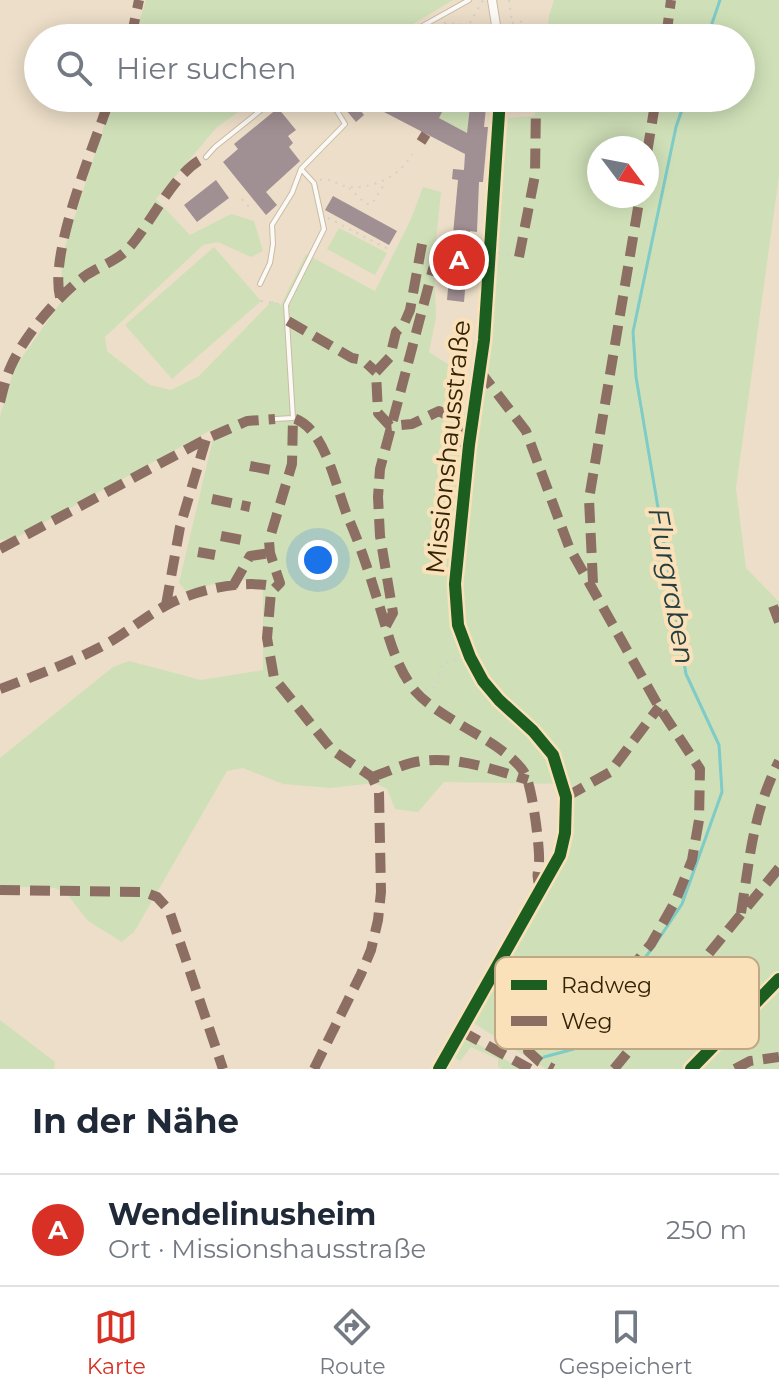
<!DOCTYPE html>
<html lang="de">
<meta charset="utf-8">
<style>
body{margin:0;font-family:Montserrat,sans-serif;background:#f6f6f7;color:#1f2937}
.compass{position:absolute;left:587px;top:136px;width:72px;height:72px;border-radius:50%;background:#fff;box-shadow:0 4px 20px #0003;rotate:122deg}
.you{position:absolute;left:318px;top:560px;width:28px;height:28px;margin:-20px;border:6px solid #fff;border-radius:50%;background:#1a73e8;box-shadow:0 0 0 12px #1a73e833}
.badge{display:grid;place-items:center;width:52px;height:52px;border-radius:50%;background:#d93025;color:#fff;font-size:26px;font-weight:700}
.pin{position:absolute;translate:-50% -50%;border:4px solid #fff;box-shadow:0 2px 8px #0006}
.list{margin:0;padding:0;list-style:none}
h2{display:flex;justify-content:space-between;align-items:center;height:104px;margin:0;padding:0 32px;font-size:34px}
h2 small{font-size:26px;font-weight:400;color:#747a83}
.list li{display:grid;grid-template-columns:52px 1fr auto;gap:24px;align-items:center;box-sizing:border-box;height:112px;padding:0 32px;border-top:2px solid #e0e1e3}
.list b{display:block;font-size:30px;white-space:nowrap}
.list p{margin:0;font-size:26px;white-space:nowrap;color:#747a83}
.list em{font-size:26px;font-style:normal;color:#747a83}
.icon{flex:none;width:44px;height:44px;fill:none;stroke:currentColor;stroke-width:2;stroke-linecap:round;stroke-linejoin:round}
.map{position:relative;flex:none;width:779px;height:1069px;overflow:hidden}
.search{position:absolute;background:#fff;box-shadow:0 4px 20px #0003;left:24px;right:24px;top:24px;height:88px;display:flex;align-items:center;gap:20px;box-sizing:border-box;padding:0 28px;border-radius:44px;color:#747a83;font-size:30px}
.sheet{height:216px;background:#fff}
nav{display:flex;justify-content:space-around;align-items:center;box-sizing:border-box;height:112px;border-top:2px solid #e0e1e3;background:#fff;font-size:22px;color:#747a83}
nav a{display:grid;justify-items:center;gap:4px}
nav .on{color:#d93025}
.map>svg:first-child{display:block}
</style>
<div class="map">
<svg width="779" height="1069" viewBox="0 0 779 1069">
<rect width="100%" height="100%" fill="#ecdec8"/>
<path fill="#cfe0b8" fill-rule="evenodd" d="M146,0H453L390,38H134Z
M554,0H779V176L736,488L746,568L779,602V1069H546L475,1024L470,1025L560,862L571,829L565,784L444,782L418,812L395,809L387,789L374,783L330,788L283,784L243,768L227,771L134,932L122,942L88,921L67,894L55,888L0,886V758L113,667L129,661L201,680L263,670V581L231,580L186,591L179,583L213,439V429L16,538L0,540V416L14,369L63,299L61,259L113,98H258L217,127L156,199L190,235L231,214L254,221L263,251L251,257L218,242L203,245L105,337L107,351L150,385L171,390L199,376L272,301L281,305L306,254L375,291L411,219L423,187L441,192L434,259L436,317L429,352L459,371L462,407L470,408L490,325L508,118L534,116L541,98H741V38H546L549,16ZM599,148H647V196H599Z
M399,98H471L467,133L439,118L441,112L425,103L421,110Z
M339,228L387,253L375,275L327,249Z
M214,247L261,301L172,379L125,325Z
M0,1020L55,1062L54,1069H0Z
M464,1036L522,1069H502L498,1067V1059L471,1047L460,1061L452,1056Z"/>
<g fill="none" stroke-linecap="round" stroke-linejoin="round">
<path stroke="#7ecbc7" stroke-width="3" d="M707,38L720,0
M544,1057L574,1049L654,946L682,904L722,792L719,745L686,674L636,377L633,332L676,127L686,98"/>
</g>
<path fill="#a08f93" d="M336,98H351L364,115L356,122Z
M357,98H399L421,110L424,103L442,112L439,118L467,133L471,98H487L484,127H488L483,182H479L477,232L470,231L467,267L471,268L470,279H466L464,302L447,300L458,180L452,179L453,169L464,170L465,154Z
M278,108L296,130L288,136L293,143L289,147L300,161L266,192L277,205L266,215L223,162L238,149L234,144Z
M216,180L229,198L197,222L184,205Z
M333,196L397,231L389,245L325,210Z"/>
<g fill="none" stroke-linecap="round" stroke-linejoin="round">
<defs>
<path id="lane" d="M401,38L469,0
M304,98L316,102L325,98
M206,157L215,147L276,98
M260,284L270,263L273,244L272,225L292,193L301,169L345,124L329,98
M275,419L293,418L286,305L324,229L314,183L301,169"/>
<path id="street" d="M492,0L498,38
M439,1069L560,855L565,833L566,797L553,755L533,731L499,700L483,681L470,657L458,625L455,584L469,445L484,340L500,98"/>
<path id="secondary" d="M691,1069L779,979"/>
</defs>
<use href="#lane" stroke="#cabba4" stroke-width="6"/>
<use href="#street" stroke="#cabba4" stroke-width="10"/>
<use href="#secondary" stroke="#cabba4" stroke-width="14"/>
<path stroke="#d6d0c9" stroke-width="2" stroke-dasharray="2 6" stroke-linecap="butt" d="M509,0L514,38
M444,23C460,24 469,23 480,38
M512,23L526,21
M466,30L483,0
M320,180C332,177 339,187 351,187C375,188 400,176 412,154
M349,188L366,204H372L385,183
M242,199L250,208
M328,218L388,249
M498,253L519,257
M261,301L279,304
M417,692L437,686L442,664L461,659"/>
<use href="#lane" stroke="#fcfaf7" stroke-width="4"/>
<use href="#street" stroke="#fcfaf7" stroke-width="8"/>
<use href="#secondary" stroke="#fcfaf7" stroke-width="12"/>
<path stroke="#8d6e63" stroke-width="10" stroke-dasharray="20 10" stroke-linecap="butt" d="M131,38L139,0
M369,38L375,32
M666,38L671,0
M421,142L426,134
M647,153L656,98
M422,244L410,310L404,324L396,332L390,357L376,372L378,413L390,426L412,424L439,411L450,417L454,449L466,429
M519,257L535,175L536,103
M60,297C49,251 94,146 110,98
M288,321L352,358L363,360L376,372
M479,370L526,431L569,547L659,707L700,769L699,820L692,860L676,900L651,944L583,1026L561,1040L536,1042L528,1051L540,1062L553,1069
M0,402C3,390 6,377 11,366C25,335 57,297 85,276C98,267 116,261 127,250C151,225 174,170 206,157
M250,466L271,470
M212,499L250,507
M221,536L242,540
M0,549L206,439L247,421L275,419
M198,552L215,555
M593,583L589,499L640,196
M233,586L250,556L270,553
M166,605L180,527L206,439
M773,606L779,622
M386,626L393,613L380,536L378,497L380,469L433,269L447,237
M0,689C37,675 73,662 108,643C127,632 145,617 165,606C193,591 234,581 266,585L271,592
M372,777C388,772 405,763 421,761C457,756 495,770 528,780
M566,797L610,772L659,707
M0,890L144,892L157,897L169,910L223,1069
M741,913C750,856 753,813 779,761
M461,1031L530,1069
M314,1069L361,974L371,950L378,920L381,892L379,793L372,777L332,750L274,678L267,638L271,592L280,583L270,553L269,541L292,464L293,418C327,428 336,492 350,522C362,550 371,579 380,608C389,637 396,668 416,692C443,722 503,741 524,772C532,784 540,847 539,862C539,871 535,877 540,886
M614,1069L779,868
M735,1069L750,1061L779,1057"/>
<defs>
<path id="cycleway" d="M439,1069L560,855L565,833L566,797L553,755L533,731L499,700L483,681L470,657L458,625L455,584L469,445L484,340L500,98
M691,1069L779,979"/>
</defs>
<use href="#cycleway" stroke="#fbe1b9" stroke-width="17"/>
<use href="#cycleway" stroke="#1b5e20" stroke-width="12"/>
</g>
<g text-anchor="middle" stroke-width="8" stroke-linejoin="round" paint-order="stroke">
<g font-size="26" fill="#332306" stroke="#fbe1b9">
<text transform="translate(448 447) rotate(-84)" y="9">Missionshausstraße</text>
</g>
<g font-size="28" font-style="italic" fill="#253f40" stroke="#fbe1b9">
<text transform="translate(672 586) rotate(80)" y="10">Flurgraben</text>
</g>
</g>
<rect x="495" y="957" width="264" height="92" rx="12" fill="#fbe1b9" stroke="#bfa883" stroke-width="2"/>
<rect x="511" y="980" width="36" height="10" fill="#1b5e20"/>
<rect x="511" y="1016" width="36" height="10" fill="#8d6e63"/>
<g font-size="22" fill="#332306">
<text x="561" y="993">Radweg</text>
<text x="561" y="1029">Weg</text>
</g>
</svg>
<svg class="compass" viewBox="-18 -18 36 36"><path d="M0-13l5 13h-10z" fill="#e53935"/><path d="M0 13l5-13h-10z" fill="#747a83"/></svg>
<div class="you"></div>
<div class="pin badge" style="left:459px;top:260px">A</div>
<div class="search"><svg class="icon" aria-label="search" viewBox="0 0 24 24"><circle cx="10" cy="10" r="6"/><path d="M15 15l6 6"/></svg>Hier suchen</div>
</div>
<section class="sheet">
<h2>In der Nähe<small></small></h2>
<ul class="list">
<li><span class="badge">A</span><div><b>Wendelinusheim</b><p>Ort · Missionshausstraße</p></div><em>250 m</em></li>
</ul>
</section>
<nav>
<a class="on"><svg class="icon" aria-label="map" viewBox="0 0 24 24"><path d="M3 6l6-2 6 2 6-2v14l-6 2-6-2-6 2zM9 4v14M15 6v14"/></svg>Karte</a>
<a><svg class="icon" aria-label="directions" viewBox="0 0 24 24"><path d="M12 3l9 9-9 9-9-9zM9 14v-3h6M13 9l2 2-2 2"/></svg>Route</a>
<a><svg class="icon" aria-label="saved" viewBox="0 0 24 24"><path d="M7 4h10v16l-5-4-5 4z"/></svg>Gespeichert</a>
</nav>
